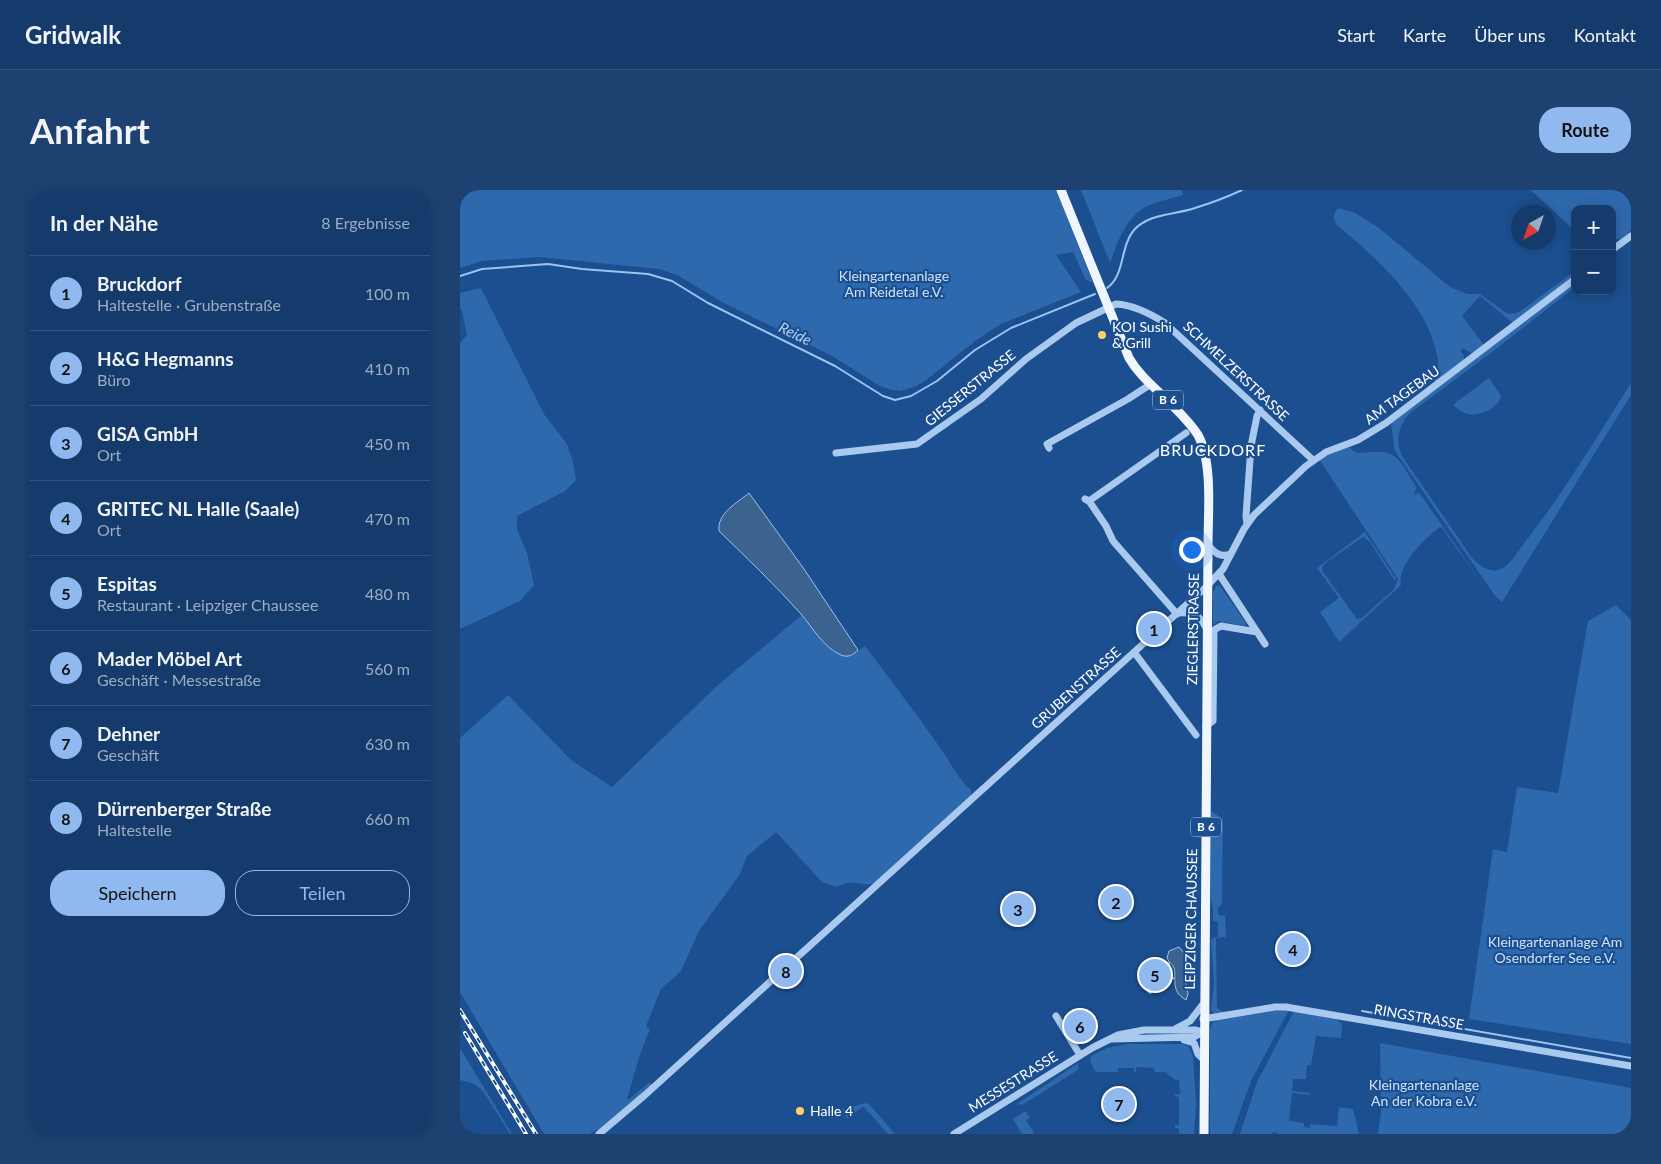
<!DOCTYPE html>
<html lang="de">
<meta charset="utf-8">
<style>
body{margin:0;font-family:Lato,sans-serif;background:#1d4271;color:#f1f3f6}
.controls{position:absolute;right:15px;top:15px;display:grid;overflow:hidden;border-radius:10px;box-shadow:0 2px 12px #0003}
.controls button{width:45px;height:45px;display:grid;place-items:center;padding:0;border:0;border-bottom:1px solid #33557e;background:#143b6b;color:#f1f3f6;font:25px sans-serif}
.compass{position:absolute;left:1051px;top:15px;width:45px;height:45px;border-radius:50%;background:#143b6b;box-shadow:0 2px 12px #0003;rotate:220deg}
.you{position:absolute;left:731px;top:359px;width:18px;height:18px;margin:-12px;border:4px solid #fff;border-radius:50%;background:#1a73e8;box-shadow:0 0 0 8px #1a73e833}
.badge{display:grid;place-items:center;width:32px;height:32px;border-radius:50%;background:#90b9f0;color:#111;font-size:16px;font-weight:700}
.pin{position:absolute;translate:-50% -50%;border:2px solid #fff;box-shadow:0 1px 5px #0006}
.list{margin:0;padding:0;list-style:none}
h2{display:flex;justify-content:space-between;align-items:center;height:65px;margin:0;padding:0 20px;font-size:21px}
h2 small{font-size:16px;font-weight:400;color:#9dadc1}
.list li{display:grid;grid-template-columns:32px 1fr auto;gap:15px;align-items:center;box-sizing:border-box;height:75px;padding:0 20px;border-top:1px solid #33557e}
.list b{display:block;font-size:19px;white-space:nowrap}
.list p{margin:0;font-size:16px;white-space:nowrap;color:#9dadc1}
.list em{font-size:16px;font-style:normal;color:#9dadc1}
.actions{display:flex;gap:10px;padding:15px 20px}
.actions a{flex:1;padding:11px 0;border:1px solid #90b9f0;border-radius:20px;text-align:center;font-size:18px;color:#90b9f0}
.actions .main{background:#90b9f0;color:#111}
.map{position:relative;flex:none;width:1171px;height:944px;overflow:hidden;border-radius:20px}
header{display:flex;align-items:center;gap:30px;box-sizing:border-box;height:70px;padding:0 25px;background:#143b6b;border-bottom:1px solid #33557e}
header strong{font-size:24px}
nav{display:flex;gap:28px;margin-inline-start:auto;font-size:18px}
.intro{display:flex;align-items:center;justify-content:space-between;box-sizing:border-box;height:120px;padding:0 30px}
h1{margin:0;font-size:35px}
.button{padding:12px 22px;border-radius:20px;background:#90b9f0;color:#111;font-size:18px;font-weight:700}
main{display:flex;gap:30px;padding:0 30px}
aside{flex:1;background:#143b6b;border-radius:20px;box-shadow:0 2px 12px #0003}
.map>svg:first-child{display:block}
</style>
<header>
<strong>Gridwalk</strong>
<nav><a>Start</a><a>Karte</a><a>Über uns</a><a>Kontakt</a></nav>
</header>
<div class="intro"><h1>Anfahrt</h1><a class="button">Route</a></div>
<main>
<aside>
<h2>In der Nähe<small>8 Ergebnisse</small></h2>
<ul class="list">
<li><span class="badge">1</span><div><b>Bruckdorf</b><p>Haltestelle · Grubenstraße</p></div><em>100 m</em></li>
<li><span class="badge">2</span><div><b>H&amp;G Hegmanns</b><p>Büro</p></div><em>410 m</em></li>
<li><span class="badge">3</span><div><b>GISA GmbH</b><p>Ort</p></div><em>450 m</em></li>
<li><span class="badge">4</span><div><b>GRITEC NL Halle (Saale)</b><p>Ort</p></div><em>470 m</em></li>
<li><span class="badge">5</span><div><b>Espitas</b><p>Restaurant · Leipziger Chaussee</p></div><em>480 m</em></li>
<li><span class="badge">6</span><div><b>Mader Möbel Art</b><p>Geschäft · Messestraße</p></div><em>560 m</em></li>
<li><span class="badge">7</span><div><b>Dehner</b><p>Geschäft</p></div><em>630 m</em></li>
<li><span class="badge">8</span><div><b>Dürrenberger Straße</b><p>Haltestelle</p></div><em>660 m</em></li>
</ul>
<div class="actions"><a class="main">Speichern</a><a>Teilen</a></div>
</aside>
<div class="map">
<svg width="1171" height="944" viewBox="0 0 1171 944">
<rect width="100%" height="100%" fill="#1b4f8f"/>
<path fill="#2e69ad" d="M0,0H596L633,93L626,90L613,62L596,65L621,102L541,134L515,151L465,191L456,196L441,201L432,200L420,196L372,166L264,113L219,86L199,79L79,67L22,71L0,78Z
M621,0H722L723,5C711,9 691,13 682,19C664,32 657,54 650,73Z
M1071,0H1171V40L1161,50L1152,48V19H1115V41Z
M878,18L895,23L919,38L990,97L1007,104H1020L1048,124L1057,123L1062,120L1115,81V85L1053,133L1020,106L1002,126L1024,155L1013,164L1003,158L1000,161L1004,166V171L975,194L973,190C980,180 979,172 976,161C965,111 914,66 876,34C873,27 873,24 878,18Z
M1115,92V97L1036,159L950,223C938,236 935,250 942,266L1012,368C1019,375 1029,383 1039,380C1050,376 1058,361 1065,352C1104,302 1137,247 1171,193V205L1042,412L1036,407L935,261L931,235L934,230Z
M21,98L84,224L107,254L113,272L116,290L105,301L57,326V339L67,363L74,395L60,411L0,439V153L7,145L2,121L0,118V103Z
M1029,188L1041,206C1039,218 1019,227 1008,224C1003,223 998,219 994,216L995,213Z
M886,258H890L897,263C938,260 934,262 956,296V299L954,304L956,305L958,302L963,308L1030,405L982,338L980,337C965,348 937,375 941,395L879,452L860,422L879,408L857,378L905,342L936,389L935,391L909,351L903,347L864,374L862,378L863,382L897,429L902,428L934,399L938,389L859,269Z
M756,396H760L786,433L785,436L758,431L753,435V402Z
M1156,415L1171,430V854L1009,829L1033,659L1047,662L1057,597L1098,603L1128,431Z
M342,425L369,458L390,466L405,456C430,489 455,522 479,556C490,571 497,588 511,600V605L414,694C396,696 395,688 377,697L362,692L316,642L287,666L280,684L239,741L221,781L201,799L186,836L190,840C179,862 174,886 167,909L168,910L190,892L192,895L139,941L137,939L130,944H84L0,802V548L48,505L111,570L152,597L259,494Z
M751,621L763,629L762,714L758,718V725L765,726L766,747L756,748L757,818L765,823L754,824L751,820L754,793L751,751L754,747H758V732L753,731V718L751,711Z
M829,820L791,891L772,944H750V839L753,832L759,829L807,821Z
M834,821L875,828L882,834L881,848L856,846L851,875H847L846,889H833L832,901L851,903L850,905L832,903L829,931L844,933V937L850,938V934L877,936L879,917L893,919L899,944H818L814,942L812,944H780L797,892Z
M920,853L1171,898V944H918L921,922Z
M667,854H723L729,857L733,867L736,914L734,944H719V939L715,938V935H719V907L715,906V904H720L719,890H715L705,882H695L694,878L676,877V882H674V878H658V882H637L634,880L630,870L631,866L647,858Z
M0,858L52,944H50L23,901L14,894L0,890Z
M617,874L619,877L618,880L562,915L561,914L558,915L557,914Z
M406,913L409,914L435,944H428L404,917H402L389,928H387L380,920Z
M565,921L570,928L566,930L574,943L573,944H562L553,929Z"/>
<path fill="#3c6290" stroke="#9cc4f0" d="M289,303L344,379L398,460C393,465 388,468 381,465C363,457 353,438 341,424C315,395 287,368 259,341C257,323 277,313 289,303Z
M719,757L724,763L725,788L728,804L726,810C710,801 717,789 714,778C713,774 709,773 707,768L709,761Z"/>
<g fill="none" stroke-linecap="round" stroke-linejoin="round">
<path stroke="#9cc4f0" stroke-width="2" d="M0,86L22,79L88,74L122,79L188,84L212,91L248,113L375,176L423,206L435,210L451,206L477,191L515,160L551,138L635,104
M647,98C665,86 660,56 674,40C689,23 715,25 735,18C751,13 767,7 782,0
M709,773L686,789L687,793L685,798L690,803L704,791L714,788
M902,821L1171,868"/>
<path stroke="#a9c9ee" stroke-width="7" d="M1152,60L1171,46
M589,258L587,254L668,209L691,194
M376,263L457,254L521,209L566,169L616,133L656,114C673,115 691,124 705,133L853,270
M625,309L629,311L646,336L653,351L717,424
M629,311L726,243
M787,334L786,326L791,256L797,226L800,220
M748,355C755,363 760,368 771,364
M759,384L805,454
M718,423C733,422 740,425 746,438
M674,462L736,545
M746,536L753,531L754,440L761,436L797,442
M596,826L620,865
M743,829L815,817H826L1171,876
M715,839L730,831L744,813
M652,849L734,847L743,842
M724,850L734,853L738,864L743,869
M139,944L185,905L746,397L763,379L784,339L794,325L846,276L866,262L898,250L926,233L1115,89
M494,944L632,858L658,845L684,840H736L743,842"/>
<path stroke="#f0f6ff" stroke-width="9" d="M601,0L669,168C680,187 698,200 713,216C722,225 731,234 738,245C753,272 748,323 748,355L744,944"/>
<defs>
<path id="rail" d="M0,820L76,944
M5,843L66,944"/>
</defs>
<use href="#rail" stroke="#fff" stroke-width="4"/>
<use href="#rail" stroke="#1b4f8f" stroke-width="2" stroke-dasharray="5.5" stroke-linecap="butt"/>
</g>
<g fill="#ffd166" stroke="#1b4f8f" stroke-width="2">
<circle cx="642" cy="145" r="5"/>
<circle cx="340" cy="921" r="5"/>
</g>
<g text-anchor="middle" stroke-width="4.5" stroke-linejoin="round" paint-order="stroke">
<g fill="#1b4f8f" stroke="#bbcadd" stroke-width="1">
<rect x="693" y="200.5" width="30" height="19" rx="4"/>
<rect x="731" y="627.5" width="30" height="19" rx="4"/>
</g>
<g font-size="12" font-weight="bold" fill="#fff">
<text x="708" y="214">B 6</text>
<text x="746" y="641">B 6</text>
</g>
<g font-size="14" fill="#cfe3fa" stroke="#1b4f8f">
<text x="434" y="91">Kleingartenanlage<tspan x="434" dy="16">Am Reidetal e.V.</tspan></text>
<text x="1095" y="757">Kleingartenanlage Am<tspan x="1095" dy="16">Osendorfer See e.V.</tspan></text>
<text x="964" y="900">Kleingartenanlage<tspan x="964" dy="16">An der Kobra e.V.</tspan></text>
</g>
<g font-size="14" fill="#fff" stroke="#1b4f8f" text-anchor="start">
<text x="652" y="142">KOI Sushi<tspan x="652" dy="16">&amp; Grill</tspan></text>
<text x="350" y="926">Halle 4</text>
</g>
<g font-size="14" fill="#fff" stroke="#1b4f8f">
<text transform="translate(776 181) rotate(43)" y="5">SCHMELZERSTRASSE</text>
<text transform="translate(510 198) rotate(-39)" y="5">GIESSERSTRASSE</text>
<text transform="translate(942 205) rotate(-36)" y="5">AM TAGEBAU</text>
<text transform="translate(733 439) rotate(-89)" y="5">ZIEGLERSTRASSE</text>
<text transform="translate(616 498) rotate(-42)" y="5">GRUBENSTRASSE</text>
<text transform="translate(731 729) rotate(-89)" y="5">LEIPZIGER CHAUSSEE</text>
<text transform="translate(959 827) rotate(10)" y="5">RINGSTRASSE</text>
<text transform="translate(553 892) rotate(-32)" y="5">MESSESTRASSE</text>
</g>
<g font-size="15" font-style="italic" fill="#b5d3f5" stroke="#1b4f8f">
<text transform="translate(335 144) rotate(26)" y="5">Reide</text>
</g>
<g font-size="16" letter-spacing="1" fill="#fff" stroke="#1b4f8f">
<text x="753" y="266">BRUCKDORF</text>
</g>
</g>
</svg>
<div class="controls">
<button>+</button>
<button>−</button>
</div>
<svg class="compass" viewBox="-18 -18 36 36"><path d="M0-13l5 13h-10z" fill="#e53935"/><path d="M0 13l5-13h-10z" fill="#9dadc1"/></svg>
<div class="you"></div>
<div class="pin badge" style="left:694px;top:439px">1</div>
<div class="pin badge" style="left:656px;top:712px">2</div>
<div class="pin badge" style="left:558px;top:719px">3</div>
<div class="pin badge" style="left:833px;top:759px">4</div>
<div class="pin badge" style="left:695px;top:785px">5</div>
<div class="pin badge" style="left:620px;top:836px">6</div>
<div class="pin badge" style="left:659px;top:914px">7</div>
<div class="pin badge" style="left:326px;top:781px">8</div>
</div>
</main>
